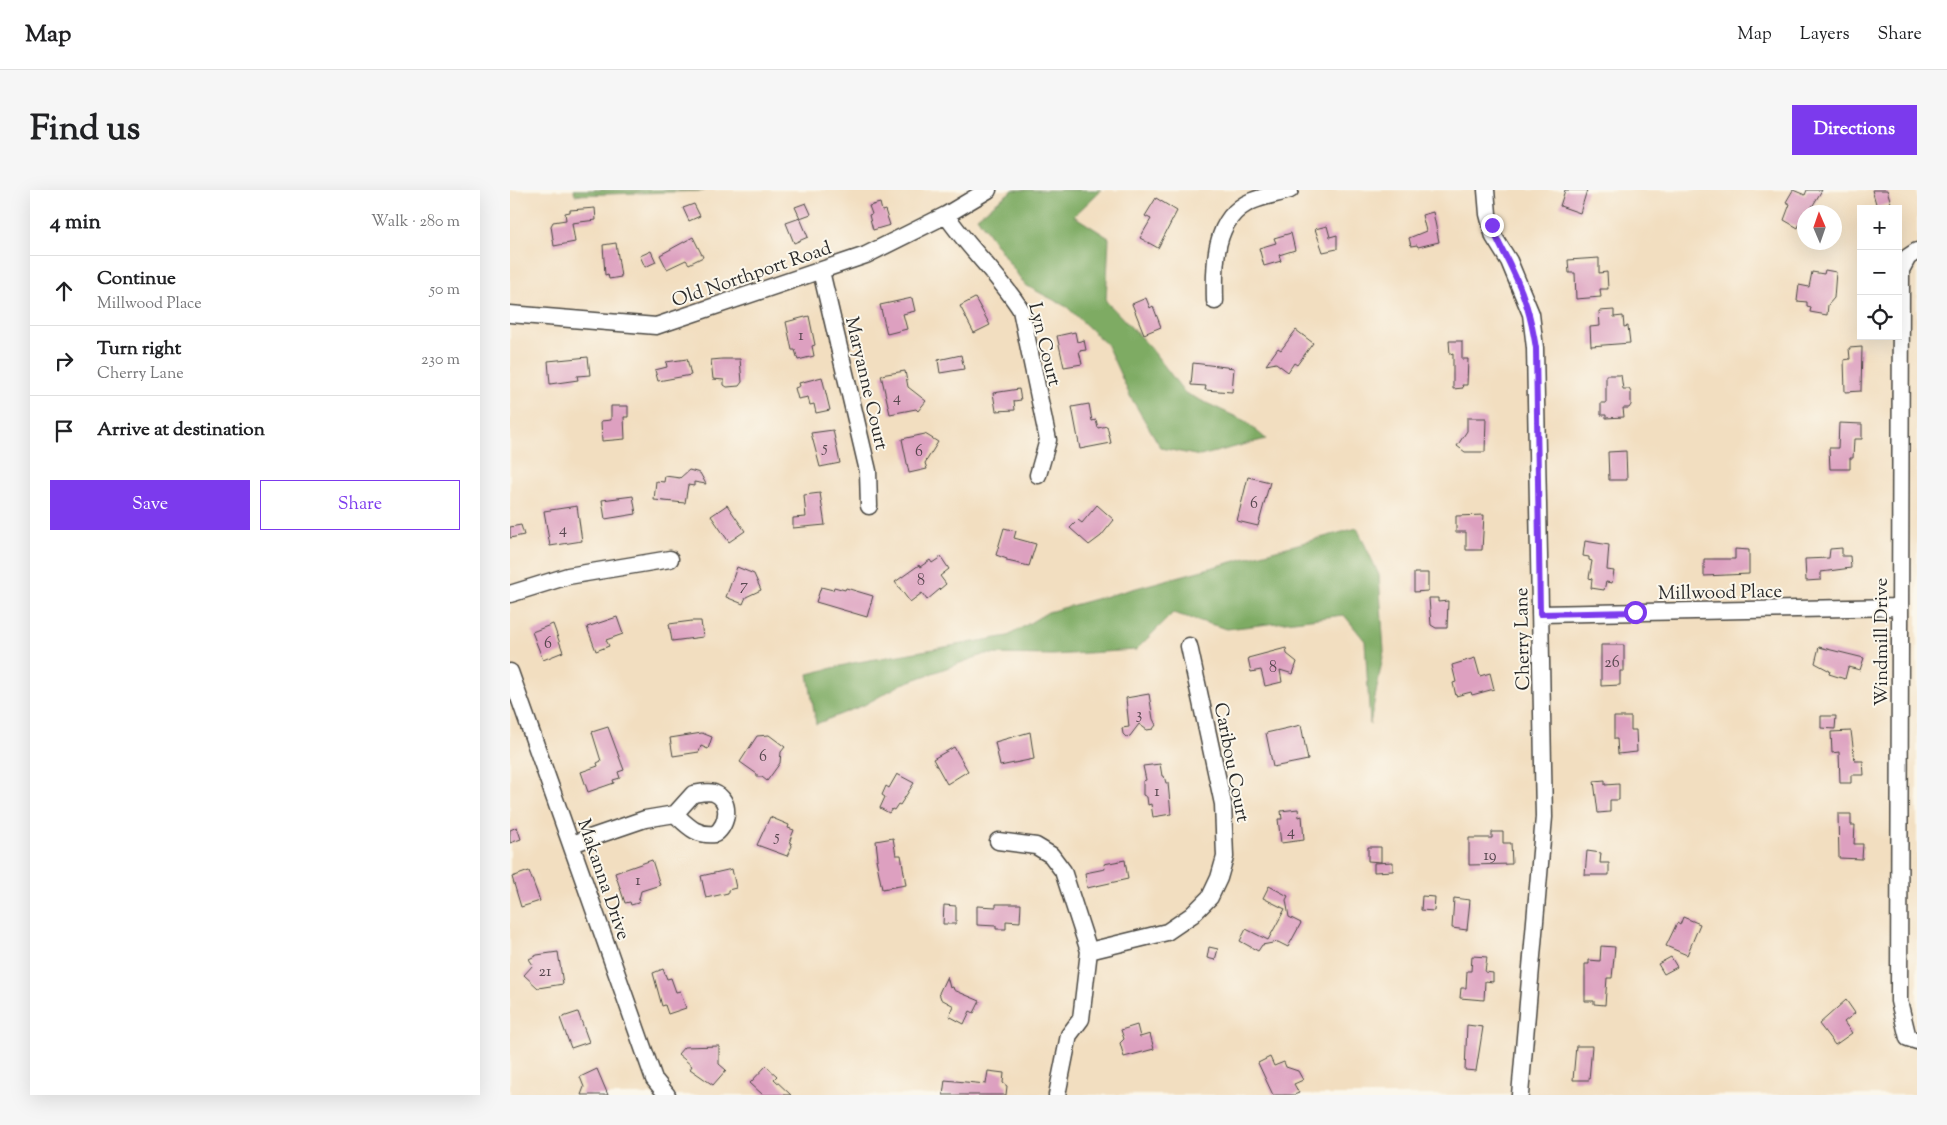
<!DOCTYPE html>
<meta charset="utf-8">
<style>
body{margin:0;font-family:"Sorts Mill Goudy",serif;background:#f6f6f6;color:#202124}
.controls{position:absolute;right:15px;top:15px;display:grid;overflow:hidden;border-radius:0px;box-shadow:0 5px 20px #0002}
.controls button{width:45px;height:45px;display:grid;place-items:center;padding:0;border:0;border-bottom:1px solid #e0e0e0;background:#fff;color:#202124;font:25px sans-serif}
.compass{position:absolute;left:1287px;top:15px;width:45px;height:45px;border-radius:50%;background:#fff;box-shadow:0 5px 20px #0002;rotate:358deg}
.stop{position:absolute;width:15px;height:15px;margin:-11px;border:4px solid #7c3aed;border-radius:50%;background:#fff}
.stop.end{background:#7c3aed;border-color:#fff;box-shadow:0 1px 5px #0008}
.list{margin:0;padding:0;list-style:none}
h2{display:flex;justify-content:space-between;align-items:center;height:65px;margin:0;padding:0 20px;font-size:21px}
h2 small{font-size:16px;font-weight:400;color:#757577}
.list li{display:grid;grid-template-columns:32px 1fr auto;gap:15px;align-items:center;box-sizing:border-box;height:70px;padding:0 20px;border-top:1px solid #e0e0e0}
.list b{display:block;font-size:19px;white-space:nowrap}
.list p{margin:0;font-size:16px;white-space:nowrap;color:#757577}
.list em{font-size:16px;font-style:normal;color:#757577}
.actions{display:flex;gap:10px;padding:15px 20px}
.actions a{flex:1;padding:11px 0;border:1px solid #7c3aed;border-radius:0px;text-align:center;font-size:18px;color:#7c3aed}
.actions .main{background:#7c3aed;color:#fff}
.icon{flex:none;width:28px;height:28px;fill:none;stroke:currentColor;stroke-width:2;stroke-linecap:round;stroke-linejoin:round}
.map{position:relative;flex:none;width:1407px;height:905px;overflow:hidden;border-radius:0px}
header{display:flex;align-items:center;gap:30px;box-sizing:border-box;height:70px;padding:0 25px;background:#fff;border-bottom:1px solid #e0e0e0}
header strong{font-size:24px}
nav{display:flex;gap:28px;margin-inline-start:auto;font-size:18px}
.intro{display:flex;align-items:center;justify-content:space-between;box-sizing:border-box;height:120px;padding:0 30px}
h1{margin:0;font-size:35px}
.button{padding:12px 22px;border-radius:0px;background:#7c3aed;color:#fff;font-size:18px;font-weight:700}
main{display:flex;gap:30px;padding:0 30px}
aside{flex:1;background:#fff;border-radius:0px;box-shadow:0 5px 20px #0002}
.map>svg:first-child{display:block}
</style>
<header>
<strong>Map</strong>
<nav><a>Map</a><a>Layers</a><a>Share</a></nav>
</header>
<div class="intro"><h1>Find us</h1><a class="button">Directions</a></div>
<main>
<aside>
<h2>4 min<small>Walk · 280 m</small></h2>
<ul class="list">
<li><svg class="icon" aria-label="ahead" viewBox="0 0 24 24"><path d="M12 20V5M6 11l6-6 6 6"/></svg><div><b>Continue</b><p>Millwood Place</p></div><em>50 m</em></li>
<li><svg class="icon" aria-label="right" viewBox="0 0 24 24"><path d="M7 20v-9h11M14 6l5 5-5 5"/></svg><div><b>Turn right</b><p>Cherry Lane</p></div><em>230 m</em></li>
<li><svg class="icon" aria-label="arrive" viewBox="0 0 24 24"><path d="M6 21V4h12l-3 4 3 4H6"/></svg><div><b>Arrive at destination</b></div></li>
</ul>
<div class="actions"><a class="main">Save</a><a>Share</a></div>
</aside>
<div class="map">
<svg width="1407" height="905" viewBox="0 0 1407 905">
<rect width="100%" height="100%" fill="#fbf7ec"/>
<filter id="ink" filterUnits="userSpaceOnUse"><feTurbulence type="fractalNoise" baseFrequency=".02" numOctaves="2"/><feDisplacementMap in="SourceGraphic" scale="10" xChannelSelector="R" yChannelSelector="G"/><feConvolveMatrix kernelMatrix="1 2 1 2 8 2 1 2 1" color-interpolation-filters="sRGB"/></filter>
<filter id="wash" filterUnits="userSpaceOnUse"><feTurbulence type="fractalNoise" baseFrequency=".0096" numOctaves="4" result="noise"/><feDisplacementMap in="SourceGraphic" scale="20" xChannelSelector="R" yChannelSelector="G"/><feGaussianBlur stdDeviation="1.12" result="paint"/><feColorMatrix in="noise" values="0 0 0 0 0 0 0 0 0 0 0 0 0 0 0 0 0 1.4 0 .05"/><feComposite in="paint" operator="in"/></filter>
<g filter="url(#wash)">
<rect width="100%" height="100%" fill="#f2dec0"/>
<path fill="#7eab64" stroke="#546b48" d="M64,0H193L194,1L65,5Z
M503,0H591L564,26L599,48L596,111L640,157L675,203L735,231L756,249L690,266L651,258L620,206L597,155L557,117L515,95L467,27Z
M847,338L869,385L874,461L860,534L855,451L834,425L717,439L663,423L626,460L543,465L475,464L392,494L354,515L306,534L298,484L343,473L498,446L538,422Z"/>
<g id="blocks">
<path fill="#dda0c0" d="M1055,0H1077L1070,23L1050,16Z
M1283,0L1295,5L1297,0H1312L1299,22H1294L1288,38L1274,30L1280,14L1276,12Z
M1362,0H1377L1381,13L1367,17Z
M646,8L667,21L648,58L630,48L641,29L635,26Z
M296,13L301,24L290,28L298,47L284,53L276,33L290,28L285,17Z
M370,13L372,21L375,20L380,35L363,40L359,25L362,24L359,16Z
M184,14L190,26L179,31L173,18Z
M85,18L86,30L62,33L65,52L44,56L41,36L43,32L56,30L55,23L60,22V20Z
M923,22L929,52L908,57L907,55L901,56L899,48L916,41L912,25Z
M817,36L820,47L827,45V59L813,62L805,39Z
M781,43L785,60L769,65L771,71L754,76L749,58L766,53L764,48Z
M183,47L193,67L179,74L176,70L157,79L150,65Z
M106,53L111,87L99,89L98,84L95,85L93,55Z
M141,61L146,72L135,77L130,66Z
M1089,68V83L1097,82L1098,99H1090L1091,107L1066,109L1065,83H1059L1058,70Z
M1315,80L1326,82L1324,108L1318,115L1317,125L1300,122L1301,117L1297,116V112L1287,111L1289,95L1299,97L1302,82L1314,84Z
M402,108L405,121L393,124L397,139L377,144L370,115Z
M465,108L480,135L464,143L450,116Z
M636,108L640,118L643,116L651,137L634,144L622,114Z
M1104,120V127L1113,126L1114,137L1118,136L1120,153L1081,156L1080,137L1090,136L1089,121Z
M299,126L305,155L302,156L304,166L288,170L285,160H282L276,132Z
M786,140L803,153L787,175L784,173L778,182L766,173L756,175L768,158L771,160Z
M565,142L567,152L574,150L576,160L569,161L572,174L554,177L547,146Z
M939,151H952V169H958L957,195H952L953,198L943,199V163L940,164Z
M1352,157L1351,201L1335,202L1334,170L1340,169L1339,158Z
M451,165L454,179L430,183L428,170Z
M78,167L80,185L67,186L68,190L40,194L38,171Z
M177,169L181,185L148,191L145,180L157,177L156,172Z
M212,169H230L232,192L229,196L217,197L214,195V190L203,189L201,170Z
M683,173L724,178L722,202L695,200L696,196L681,195Z
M395,181L398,197L416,211L408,221L406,219L380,224L371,185Z
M1096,185H1111L1113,199H1119L1121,202V215L1119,218H1113L1114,227L1096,228V225H1091V213H1096Z
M312,187L320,220L306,223L304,214L300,215L298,207L288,209L285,198L290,196L289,193Z
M509,199L511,210L504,211L505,220L486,221L483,203Z
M579,214L582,231L586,230L588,238L597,236L601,253L570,259L562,217Z
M101,216H118V227H114L115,249L92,251L91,231L101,230Z
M957,228H976L975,262H955L947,256L957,241Z
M1329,233L1352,234V249H1344L1343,268H1340V279H1320L1319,258H1328Z
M323,240L330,273L310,277L301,243Z
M415,244L428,252L415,273L417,279L399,283L392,249Z
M1116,261L1117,290H1099L1098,262Z
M179,280L190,283L196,294L184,292V296L178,295L175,313L144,310L146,291L154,292L155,286L170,288Z
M738,287L760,292L748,336L727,331Z
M310,303L315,335L283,338V328L296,327L294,305Z
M123,306L126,324L95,329L92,310Z
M217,315L235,341L219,352L201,326Z
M587,315L604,330L591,346L579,355L560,338L568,330L572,333Z
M67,316L72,351L40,356L34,321Z
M974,325L972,360H956V342H946V326Z
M11,335L14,345L0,348V337Z
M494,338L506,341L504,348L526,354L519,376L497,371V369L486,365Z
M1075,351L1099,355L1097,380L1104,381L1102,393L1096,392L1094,400L1081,398L1082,389L1079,388L1082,371L1079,370V367L1073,366Z
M1332,358V366H1340L1341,378L1311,382V390L1296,391L1295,369L1319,368L1320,359Z
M1225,359L1239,360V384L1194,386V369H1225Z
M431,367L439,379L430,386L436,394L417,410L412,403L400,412L385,392L409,375L410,377L420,370L422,373Z
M227,377L244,384L251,400L236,407L233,414L216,407Z
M904,383H918V401L904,402Z
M311,397L323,400L324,397L335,400L336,398L363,406L357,427L306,412Z
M919,408H928V412L938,411L937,438H926L921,435Z
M107,427L113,444L96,450L99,456L86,461L77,437Z
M182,431H191L193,447L162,451L159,434Z
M43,434L53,462L33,470L22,442Z
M1091,455H1114V481H1110V495L1091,496Z
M1309,457L1354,468L1350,480L1338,477L1335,489L1319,484L1320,481L1305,473Z
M776,458L777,464L787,472L783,484L770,480L772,492L755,496L751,480L741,482L738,468Z
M965,468L970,486L980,483L984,499L962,505L961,502L946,506L943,493L946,492L942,475Z
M639,504L643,529L646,535L643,539L637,540L629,534L620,546L616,547L613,544L612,538L619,537L616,508Z
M1311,526H1326L1325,539L1311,538Z
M1104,527H1121V540H1126L1127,562L1108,564L1107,549H1104Z
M791,535L798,570L763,577L756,543Z
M98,537L114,580L108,582L110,588L103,590L104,593L78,602L71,582L88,576L87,573L91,571L82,542Z
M1341,541L1345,571H1353L1354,585H1341V593H1330L1329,562L1322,563L1321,542Z
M520,542L524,569L490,576L485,552Z
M192,543L202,547L198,559L191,556L189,562L163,566L160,548Z
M259,545L275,557L271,562L270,573L257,591L252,587H247V584L230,572L247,546Z
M444,557L458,581L437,594L423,569Z
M650,574L652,586H654L656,593H658L661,624L643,627L641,614L638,615L637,607L633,605V591L636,590L633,576Z
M387,584L404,593L390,615L388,614L384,620L382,619L379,623L370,618L375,607L372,605L376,596L379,598Z
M1095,590V595L1109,594V610H1100V622L1088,623L1084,591Z
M788,619L789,627L792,626L794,650L771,653L768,629H772L771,621Z
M1328,624H1341V635H1345L1344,654H1353L1352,669L1329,668Z
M260,627L279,635L278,638L284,640L280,650L282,656L277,666L247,655Z
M7,637L11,649L0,653V640Z
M982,642H993V653H1001L1002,674L959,675V648H982Z
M383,648L386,665H391L396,695L372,699L366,669H368L366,651Z
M858,657H871V672L858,671Z
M1077,661L1091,663L1090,673H1099V685H1075Z
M142,670L150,695L131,701L128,713L121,715L120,712L115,713L105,683Z
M615,670L618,689L577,698L575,683L595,679L594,674Z
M883,672V681L864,682V673Z
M222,679L226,698L218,700V703L196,708L191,686Z
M19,681L30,711L11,717L2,687Z
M759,696L778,706L776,710L779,727L791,733L778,757L768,752L752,755L748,761L730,751L736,739L758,750L775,719L753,708Z
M912,706L925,707L924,721L911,720Z
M944,708L960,710L957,740L942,738Z
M486,714H511L510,732L496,731V739H486V736L467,735V716L486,717Z
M434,715L446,716V734H433Z
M1173,727L1190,734L1177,765L1156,756L1167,733L1170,735Z
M1091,756L1105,757L1102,788H1097L1095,815L1084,814V811H1075V774H1079V770L1090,771Z
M699,757L708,759L705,770L697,768Z
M48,762L53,794L28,798L14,785L23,775L19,769L27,765Z
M962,766L977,767L975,782L983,783V792L975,791L974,810L950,808L951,798H956L957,781H961Z
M1161,767L1167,777L1154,784L1148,774Z
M153,779L157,789L161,788L166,802L170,801L176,818L158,824L155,815L152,816L143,783Z
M437,786L440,798L443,797L444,800L470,811L464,823L460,821L454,834L439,826L444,816L431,809L429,803Z
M1336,810L1345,823L1334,832L1342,843L1325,855L1309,834Z
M68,822L79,852L61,858L50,828Z
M627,835L630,847L640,844L644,859L614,867L610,853L614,849L611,840Z
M957,835L973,837L966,881L955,880Z
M209,856V874L216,880L203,895L180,879L182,876L168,864L174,857Z
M1066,856H1082L1079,890H1063Z
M760,867L764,876L774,872L776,877L788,881L793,890L784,894L789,903L784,905H763L748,873Z
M256,876L267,886L264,889L281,905H253L240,893Z
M87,879L98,905H71L74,897L70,887Z
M478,881L494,883L493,893L497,896L496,905H433L435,890L476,894Z"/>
</g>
</g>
<g filter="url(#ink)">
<use href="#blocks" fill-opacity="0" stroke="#494641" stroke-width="1"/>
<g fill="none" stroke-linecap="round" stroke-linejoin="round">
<defs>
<path id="minor" d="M976,0L978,24L984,47L999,71L1021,124L1025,158L1034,627L1010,905
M436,25C459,59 490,86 511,120L538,250L528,285
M1407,61L1398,67L1391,80L1389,811L1398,848L1407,851
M311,81L358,281L359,316
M705,111C704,76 703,27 742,11C754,6 767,4 780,0
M0,124L146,136L356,65L436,25L478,0
M0,404L58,386L160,369
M1030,424L1390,417
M0,482L144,889L157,905
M488,651L526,656L541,665L553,681L579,761L571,829L559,845L547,905
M62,654L135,629L165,624C178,636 186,646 205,644C218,635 222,610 204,603C198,601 189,603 183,604L165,624
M579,761L657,742L682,725L700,707L709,688L715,667L713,614L679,456"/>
</defs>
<use href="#minor" stroke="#494641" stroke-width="19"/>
<use href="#minor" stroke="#fff" stroke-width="16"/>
</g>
</g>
<g fill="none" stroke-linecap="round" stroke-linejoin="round" filter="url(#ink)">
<path stroke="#7c3aed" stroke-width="6" d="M982,35C986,51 995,63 1001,77C1015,106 1021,127 1026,158L1030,424L1125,422"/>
</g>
<g text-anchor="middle" stroke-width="4" stroke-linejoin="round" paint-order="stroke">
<g font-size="16" fill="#584850">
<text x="291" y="150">1</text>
<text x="387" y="212">4</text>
<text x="315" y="262">5</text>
<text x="409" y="266">6</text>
<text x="744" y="318">6</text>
<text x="53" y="344">4</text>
<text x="411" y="395">8</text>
<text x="234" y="400">7</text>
<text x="38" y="458">6</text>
<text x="1102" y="477">26</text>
<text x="763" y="482">8</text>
<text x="629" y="529">3</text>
<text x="253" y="571">6</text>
<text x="647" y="606">1</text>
<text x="781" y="646">4</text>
<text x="267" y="651">5</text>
<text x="980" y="670">19</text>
<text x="128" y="695">1</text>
<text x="35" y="786">21</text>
</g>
<g font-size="19" fill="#2b2b2b" stroke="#fbf7ec">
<text transform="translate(241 83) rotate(-19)" y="7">Old Northport Road</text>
<text transform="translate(536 154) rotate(76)" y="7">Lyn Court</text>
<text transform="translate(358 193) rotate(77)" y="7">Maryanne Court</text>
<text transform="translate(1210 401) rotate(-1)" y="7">Millwood Place</text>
<text transform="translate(1011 449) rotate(-91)" y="7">Cherry Lane</text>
<text transform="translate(1370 452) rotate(-90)" y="7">Windmill Drive</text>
<text transform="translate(723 572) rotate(79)" y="7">Caribou Court</text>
<text transform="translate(95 689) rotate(71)" y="7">Makanna Drive</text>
</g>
</g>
</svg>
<div class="controls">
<button>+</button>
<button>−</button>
<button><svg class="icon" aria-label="locate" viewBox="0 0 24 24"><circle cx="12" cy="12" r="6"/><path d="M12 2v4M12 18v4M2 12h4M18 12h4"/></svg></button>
</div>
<svg class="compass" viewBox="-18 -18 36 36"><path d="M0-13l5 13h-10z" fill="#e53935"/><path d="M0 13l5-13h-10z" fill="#757577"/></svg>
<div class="stop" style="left:1125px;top:422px"></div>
<div class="stop end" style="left:982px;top:35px"></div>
</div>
</main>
